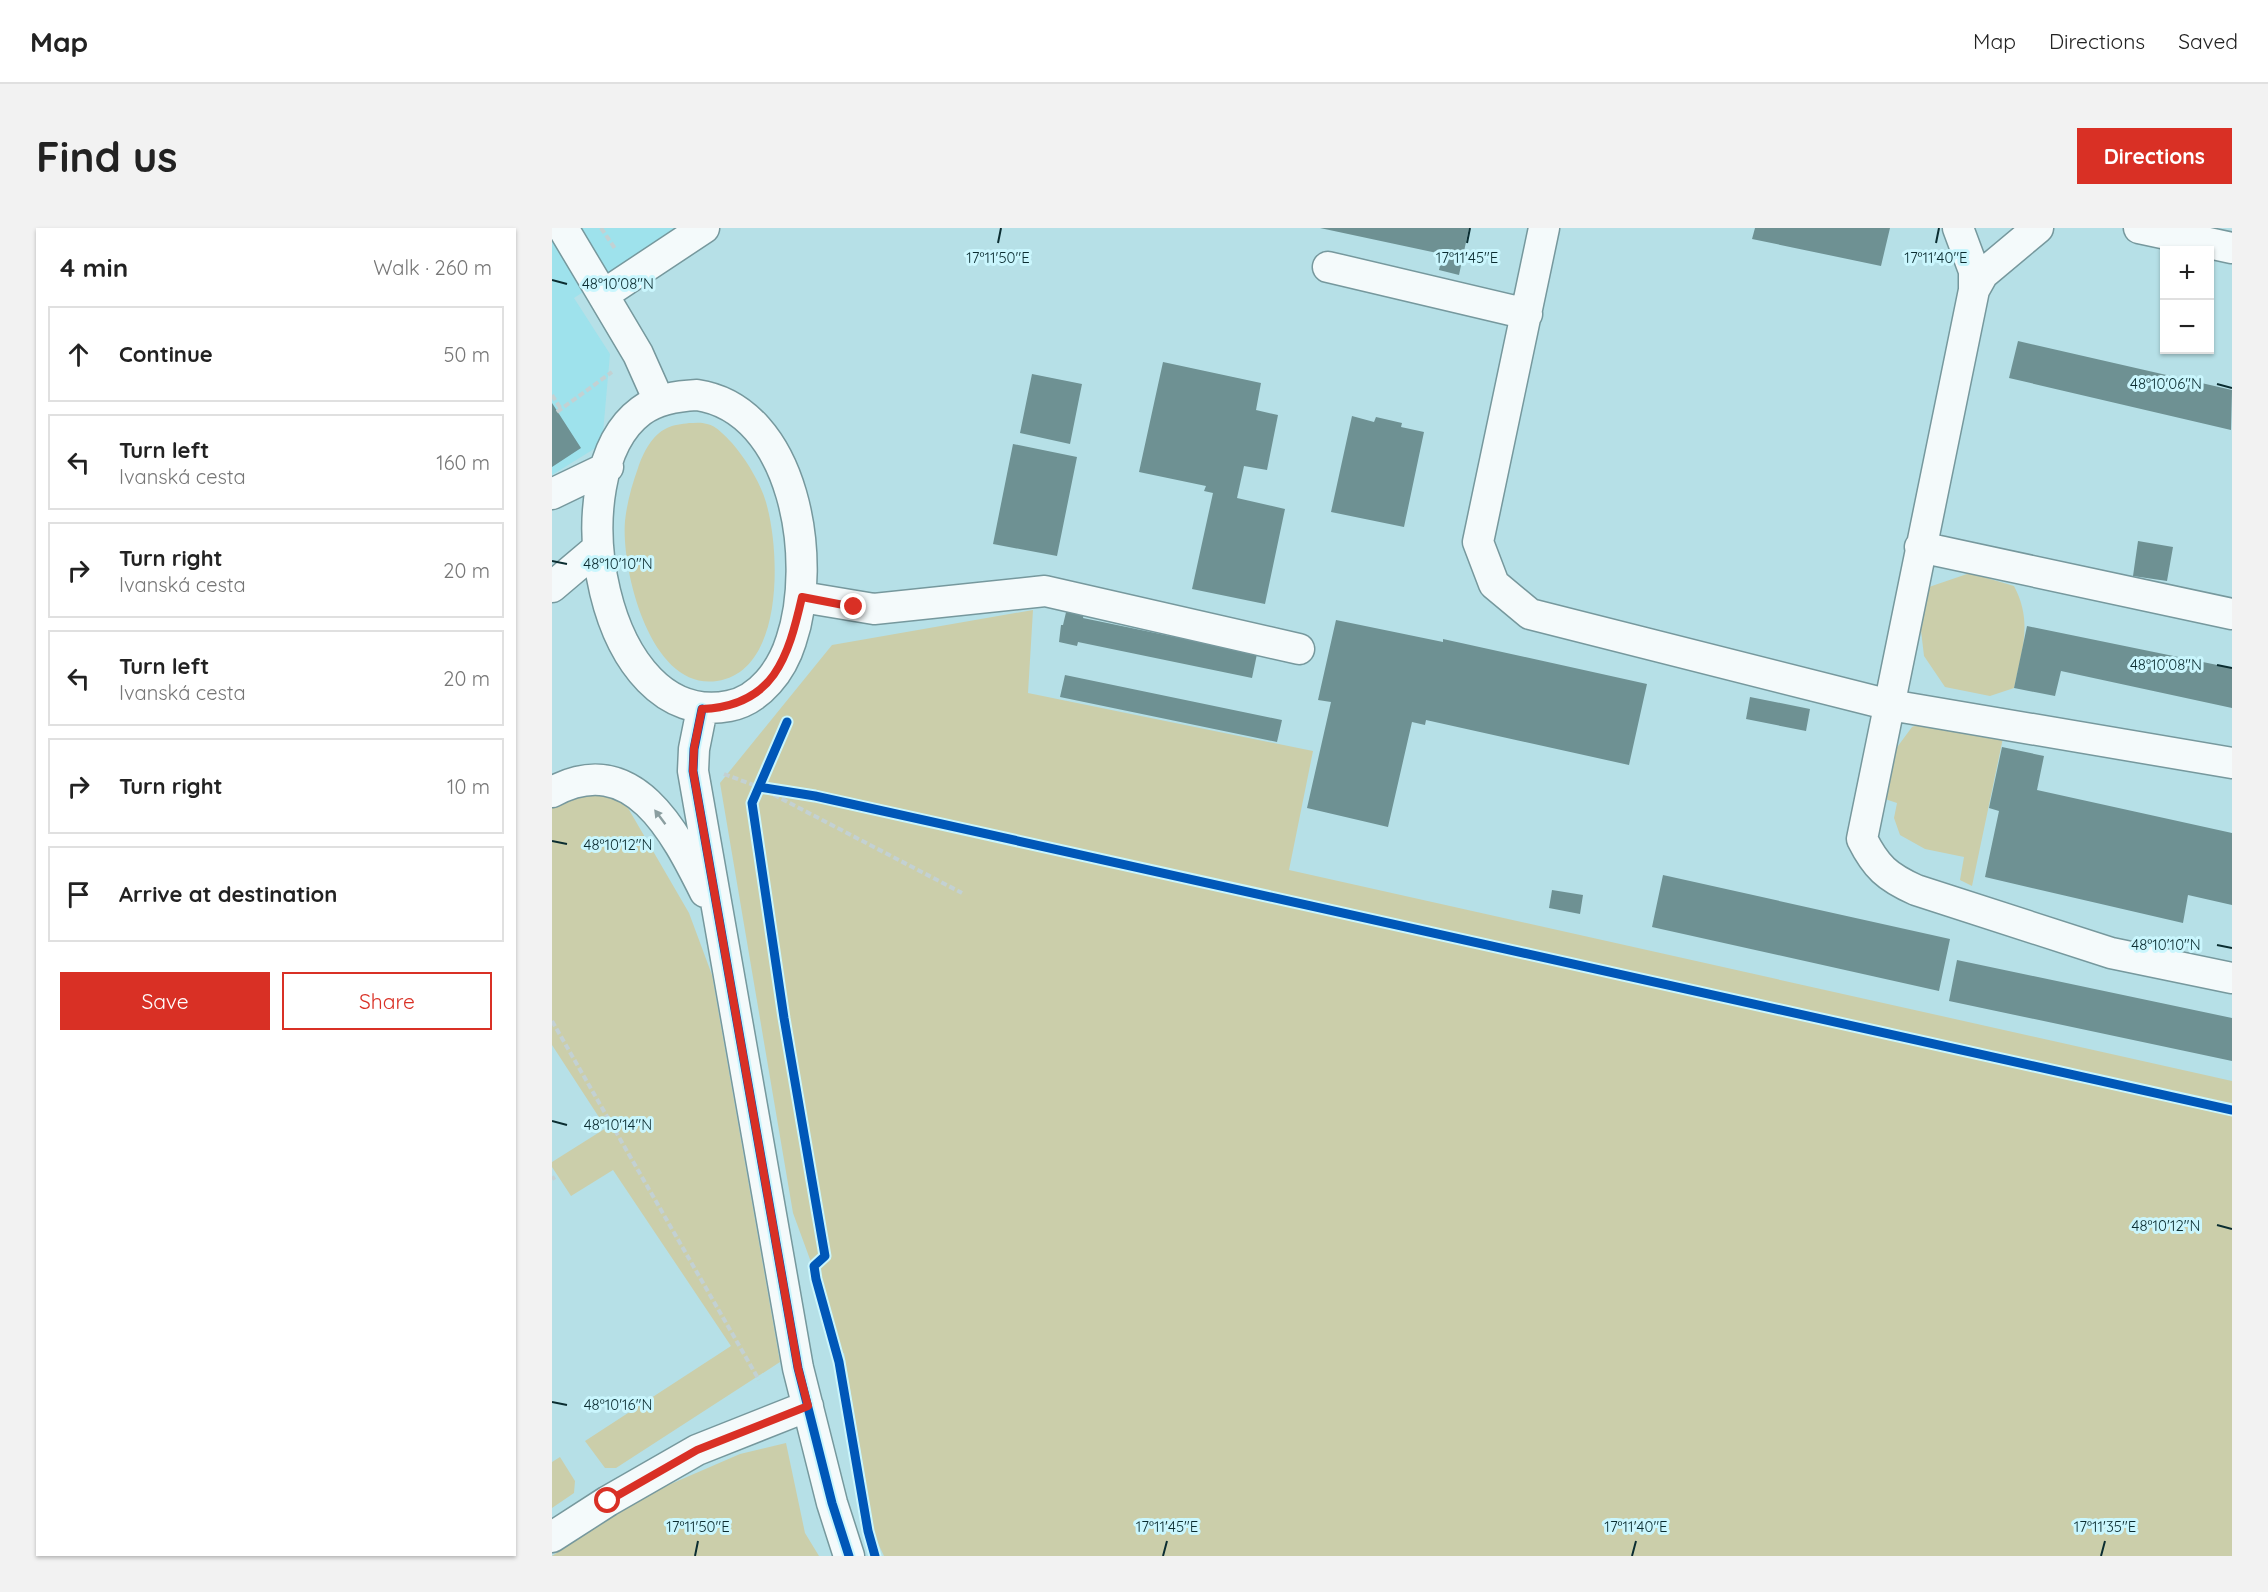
<!DOCTYPE html>
<meta charset="utf-8">
<style>
body{margin:0;font-family:Quicksand,sans-serif;background:#f2f2f2;color:#222}
.controls{position:absolute;right:18px;top:18px;display:grid;overflow:hidden;border-radius:0px;box-shadow:0 2px 4px #0004}
.controls button{width:54px;height:54px;display:grid;place-items:center;padding:0;border:0;border-bottom:2px solid #e0e0e0;background:#fff;color:#222;font:30px sans-serif}
.stop{position:absolute;width:18px;height:18px;margin:-14px;border:4px solid #d93025;border-radius:50%;background:#fff}
.stop.end{background:#d93025;border-color:#fff;box-shadow:0 2px 6px #0008}
.list{margin:0;padding:0;list-style:none}
h2{display:flex;justify-content:space-between;align-items:center;height:78px;margin:0;padding:0 24px;font-size:26px}
h2 small{font-size:20px;font-weight:400;color:#767676}
.list li{display:grid;grid-template-columns:39px 1fr auto;gap:18px;align-items:center;box-sizing:border-box;height:96px;margin:0 12px 12px;padding:0 12px;border:2px solid #e0e0e0;border-radius:0px}
.list b{display:block;font-size:22px;white-space:nowrap}
.list p{margin:0;font-size:20px;white-space:nowrap;color:#767676}
.list em{font-size:20px;font-style:normal;color:#767676}
.actions{display:flex;gap:12px;padding:18px 24px}
.actions a{flex:1;padding:14px 0;border:2px solid #d93025;border-radius:0px;text-align:center;font-size:21px;color:#d93025}
.actions .main{background:#d93025;color:#fff}
.icon{flex:none;width:33px;height:33px;fill:none;stroke:currentColor;stroke-width:2;stroke-linecap:round;stroke-linejoin:round}
.map{position:relative;flex:none;width:1680px;height:1328px;overflow:hidden;border-radius:0px}
header{display:flex;align-items:center;gap:36px;box-sizing:border-box;height:84px;padding:0 30px;background:#fff;border-bottom:2px solid #e0e0e0}
header strong{font-size:28px}
nav{display:flex;gap:33px;margin-inline-start:auto;font-size:21px}
.intro{display:flex;align-items:center;justify-content:space-between;box-sizing:border-box;height:144px;padding:0 36px}
h1{margin:0;font-size:42px}
.button{padding:15px 27px;border-radius:0px;background:#d93025;color:#fff;font-size:21px;font-weight:700}
main{display:flex;gap:36px;padding:0 36px}
aside{flex:1;background:#fff;border-radius:0px;box-shadow:0 2px 4px #0004}
.map>svg:first-child{display:block}
</style>
<header>
<strong>Map</strong>
<nav><a>Map</a><a>Directions</a><a>Saved</a></nav>
</header>
<div class="intro"><h1>Find us</h1><a class="button">Directions</a></div>
<main>
<aside>
<h2>4 min<small>Walk · 260 m</small></h2>
<ul class="list">
<li><svg class="icon" aria-label="ahead" viewBox="0 0 24 24"><path d="M12 20V5M6 11l6-6 6 6"/></svg><div><b>Continue</b></div><em>50 m</em></li>
<li><svg class="icon" aria-label="left" viewBox="0 0 24 24"><path d="M17 20v-9H6M10 6l-5 5 5 5"/></svg><div><b>Turn left</b><p>Ivanská cesta</p></div><em>160 m</em></li>
<li><svg class="icon" aria-label="right" viewBox="0 0 24 24"><path d="M7 20v-9h11M14 6l5 5-5 5"/></svg><div><b>Turn right</b><p>Ivanská cesta</p></div><em>20 m</em></li>
<li><svg class="icon" aria-label="left" viewBox="0 0 24 24"><path d="M17 20v-9H6M10 6l-5 5 5 5"/></svg><div><b>Turn left</b><p>Ivanská cesta</p></div><em>20 m</em></li>
<li><svg class="icon" aria-label="right" viewBox="0 0 24 24"><path d="M7 20v-9h11M14 6l5 5-5 5"/></svg><div><b>Turn right</b></div><em>10 m</em></li>
<li><svg class="icon" aria-label="arrive" viewBox="0 0 24 24"><path d="M6 21V4h12l-3 4 3 4H6"/></svg><div><b>Arrive at destination</b></div></li>
</ul>
<div class="actions"><a class="main">Save</a><a>Share</a></div>
</aside>
<div class="map">
<svg width="1680" height="1328" viewBox="0 0 1680 1328">
<rect width="100%" height="100%" fill="#b6e0e7"/>
<path fill="#9ee2ec" d="M0,0H128L22,70L58,126L50,216L0,247Z"/>
<path fill="#cbceaa" d="M137,195C143,195 149,194 155,196C165,198 173,208 180,215C194,231 210,257 215,278C228,326 232,443 165,453C98,463 69,341 73,293C75,274 80,257 86,240C91,225 100,207 115,200C121,197 130,196 137,195Z
M1418,345L1462,358C1481,394 1470,422 1462,460L1438,468L1393,459L1372,428L1368,394L1377,359Z
M481,382L476,465L761,523L737,642L1680,853V1328H332L323,1309L292,1125L284,1126L278,1086L241,985L168,555L280,417Z
M1384,490L1451,510L1420,658L1408,652L1412,629L1373,621L1348,607L1342,590L1345,575L1333,571L1343,522L1360,499Z
M48,561L76,580L137,685L160,747L228,1134L64,1240H53L33,1213L179,1118L61,942L19,968L0,939V934L54,900L0,817V578Z
M234,1215L253,1305L267,1328H0L84,1271L188,1226Z
M8,1229L23,1253L22,1265L0,1280V1234Z"/>
<path fill="#6e9193" d="M768,0H917L907,47L887,42L891,23L886,22L885,25Z
M1203,0H1338L1329,38L1200,11Z
M1466,113L1680,162L1679,202L1457,150Z
M611,134L709,155L704,182L726,187L715,242L692,238L685,270L733,281L713,376L640,361L661,265L652,263L654,258L587,244Z
M480,146L530,156L518,216L468,205Z
M0,175L29,220L0,239Z
M800,188L822,194L824,189L850,195L849,199L872,204L852,299L779,284Z
M461,216L525,229L505,328L441,316Z
M1586,313L1621,319L1615,353L1581,348Z
M515,380L532,384L531,390L705,426L700,450L526,414L525,418L507,414L509,397H511Z
M784,392L891,414V411L1095,456L1077,537L874,492L873,497L860,494L836,599L755,580L779,474L766,472Z
M1475,398L1680,440V480L1509,443L1503,468L1462,460Z
M513,447L730,492L725,514L508,469Z
M1198,469L1258,481L1254,503L1194,491Z
M1450,519L1492,528L1485,562L1680,605V677L1636,667L1631,695L1433,649L1447,583L1437,580Z
M1111,647L1398,711L1387,763L1100,699Z
M1000,662L1031,667L1028,686L997,680Z
M1405,732L1680,790V833L1397,773Z"/>
<g fill="none" stroke-linecap="round" stroke-linejoin="round">
<defs>
<path id="minor" d="M11,0L51,67
M992,0L926,314L942,356L978,386L1338,477L1680,535
M1406,0L1422,43V62
M1486,0L1431,46L1422,62L1310,611C1324,639 1335,649 1364,662L1559,725L1680,750
M1587,0L1680,20
M776,39L975,86
M145,167C244,182 266,334 239,413C230,442 208,472 177,478C49,504 4,246 89,183C105,171 125,168 145,167Z
M107,173L86,126L51,67L152,0
M0,266L56,239
M1368,319L1680,386
M0,359L46,320
M250,369L322,381L493,363L747,421
M150,481L142,521L141,543L246,1140L280,1275L297,1328
M0,564C81,520 123,604 153,664
M0,1309L56,1273L145,1222L256,1178"/>
</defs>
<use href="#minor" stroke="#76989d" stroke-width="33"/>
<path stroke="#c3d1d3" stroke-width="4" stroke-dasharray="6 3" stroke-linecap="butt" d="M49,0L64,22
M0,167L9,181
M5,184L60,144
M172,546L207,559L410,665
M0,793L207,1152
M0,951L3,949"/>
<use href="#minor" stroke="#f4fafb" stroke-width="30"/>
<defs>
<path id="cycleway" d="M150,481L142,521L141,543L246,1140L280,1275L297,1328
M235,494L200,575L232,790L273,1028L262,1038L264,1051L287,1134L316,1303L323,1328
M207,559L263,568L1680,882"/>
</defs>
<use href="#cycleway" stroke="#caf6fd" stroke-width="13"/>
<use href="#cycleway" stroke="#0057b8" stroke-width="9"/>
</g>
<defs><path id="oneway-solid" d="M-6-.8H1V-3.2L6.5 0L1 3.2V.8H-6Z" transform="scale(1.5)"/></defs>
<use fill="#8b9ea0" href="#oneway-solid" transform="translate(108 589) rotate(-127)"/>
<g fill="none" stroke-linecap="round" stroke-linejoin="round">
<path stroke="#d93025" stroke-width="8" d="M56,1273L145,1222L256,1178L246,1140L141,543L142,520L150,481C222,478 236,430 250,369L302,379"/>
</g>
<path fill="none" stroke="#0b2d31" stroke-width="2" d="M446,15L449,0M915,15L918,0M1384,15L1387,0M0,52L15,56M1665,156L1680,160M0,333L15,336M1665,437L1680,440M0,613L15,616M1665,717L1680,720M0,893L15,897M1665,997L1680,1001M0,1174L15,1177M143,1328L146,1313M611,1328L615,1313M1080,1328L1084,1313M1549,1328L1553,1313"/>
<g font-size="15" text-anchor="middle" fill="#0b2d31" stroke="#caf6fd" stroke-width="6" stroke-linejoin="round" paint-order="stroke">
<text x="446" y="35">17°11'50"E</text>
<text x="915" y="35">17°11'45"E</text>
<text x="1384" y="35">17°11'40"E</text>
<text x="66" y="61">48°10'08"N</text>
<text x="1614" y="161">48°10'06"N</text>
<text x="66" y="341">48°10'10"N</text>
<text x="1614" y="442">48°10'08"N</text>
<text x="66" y="622">48°10'12"N</text>
<text x="1614" y="722">48°10'10"N</text>
<text x="66" y="902">48°10'14"N</text>
<text x="1614" y="1003">48°10'12"N</text>
<text x="66" y="1182">48°10'16"N</text>
<text x="146" y="1304">17°11'50"E</text>
<text x="615" y="1304">17°11'45"E</text>
<text x="1084" y="1304">17°11'40"E</text>
<text x="1553" y="1304">17°11'35"E</text>
</g>
</svg>
<div class="controls">
<button>+</button>
<button>−</button>
</div>
<div class="stop" style="left:56px;top:1273px"></div>
<div class="stop end" style="left:302px;top:379px"></div>
</div>
</main>
